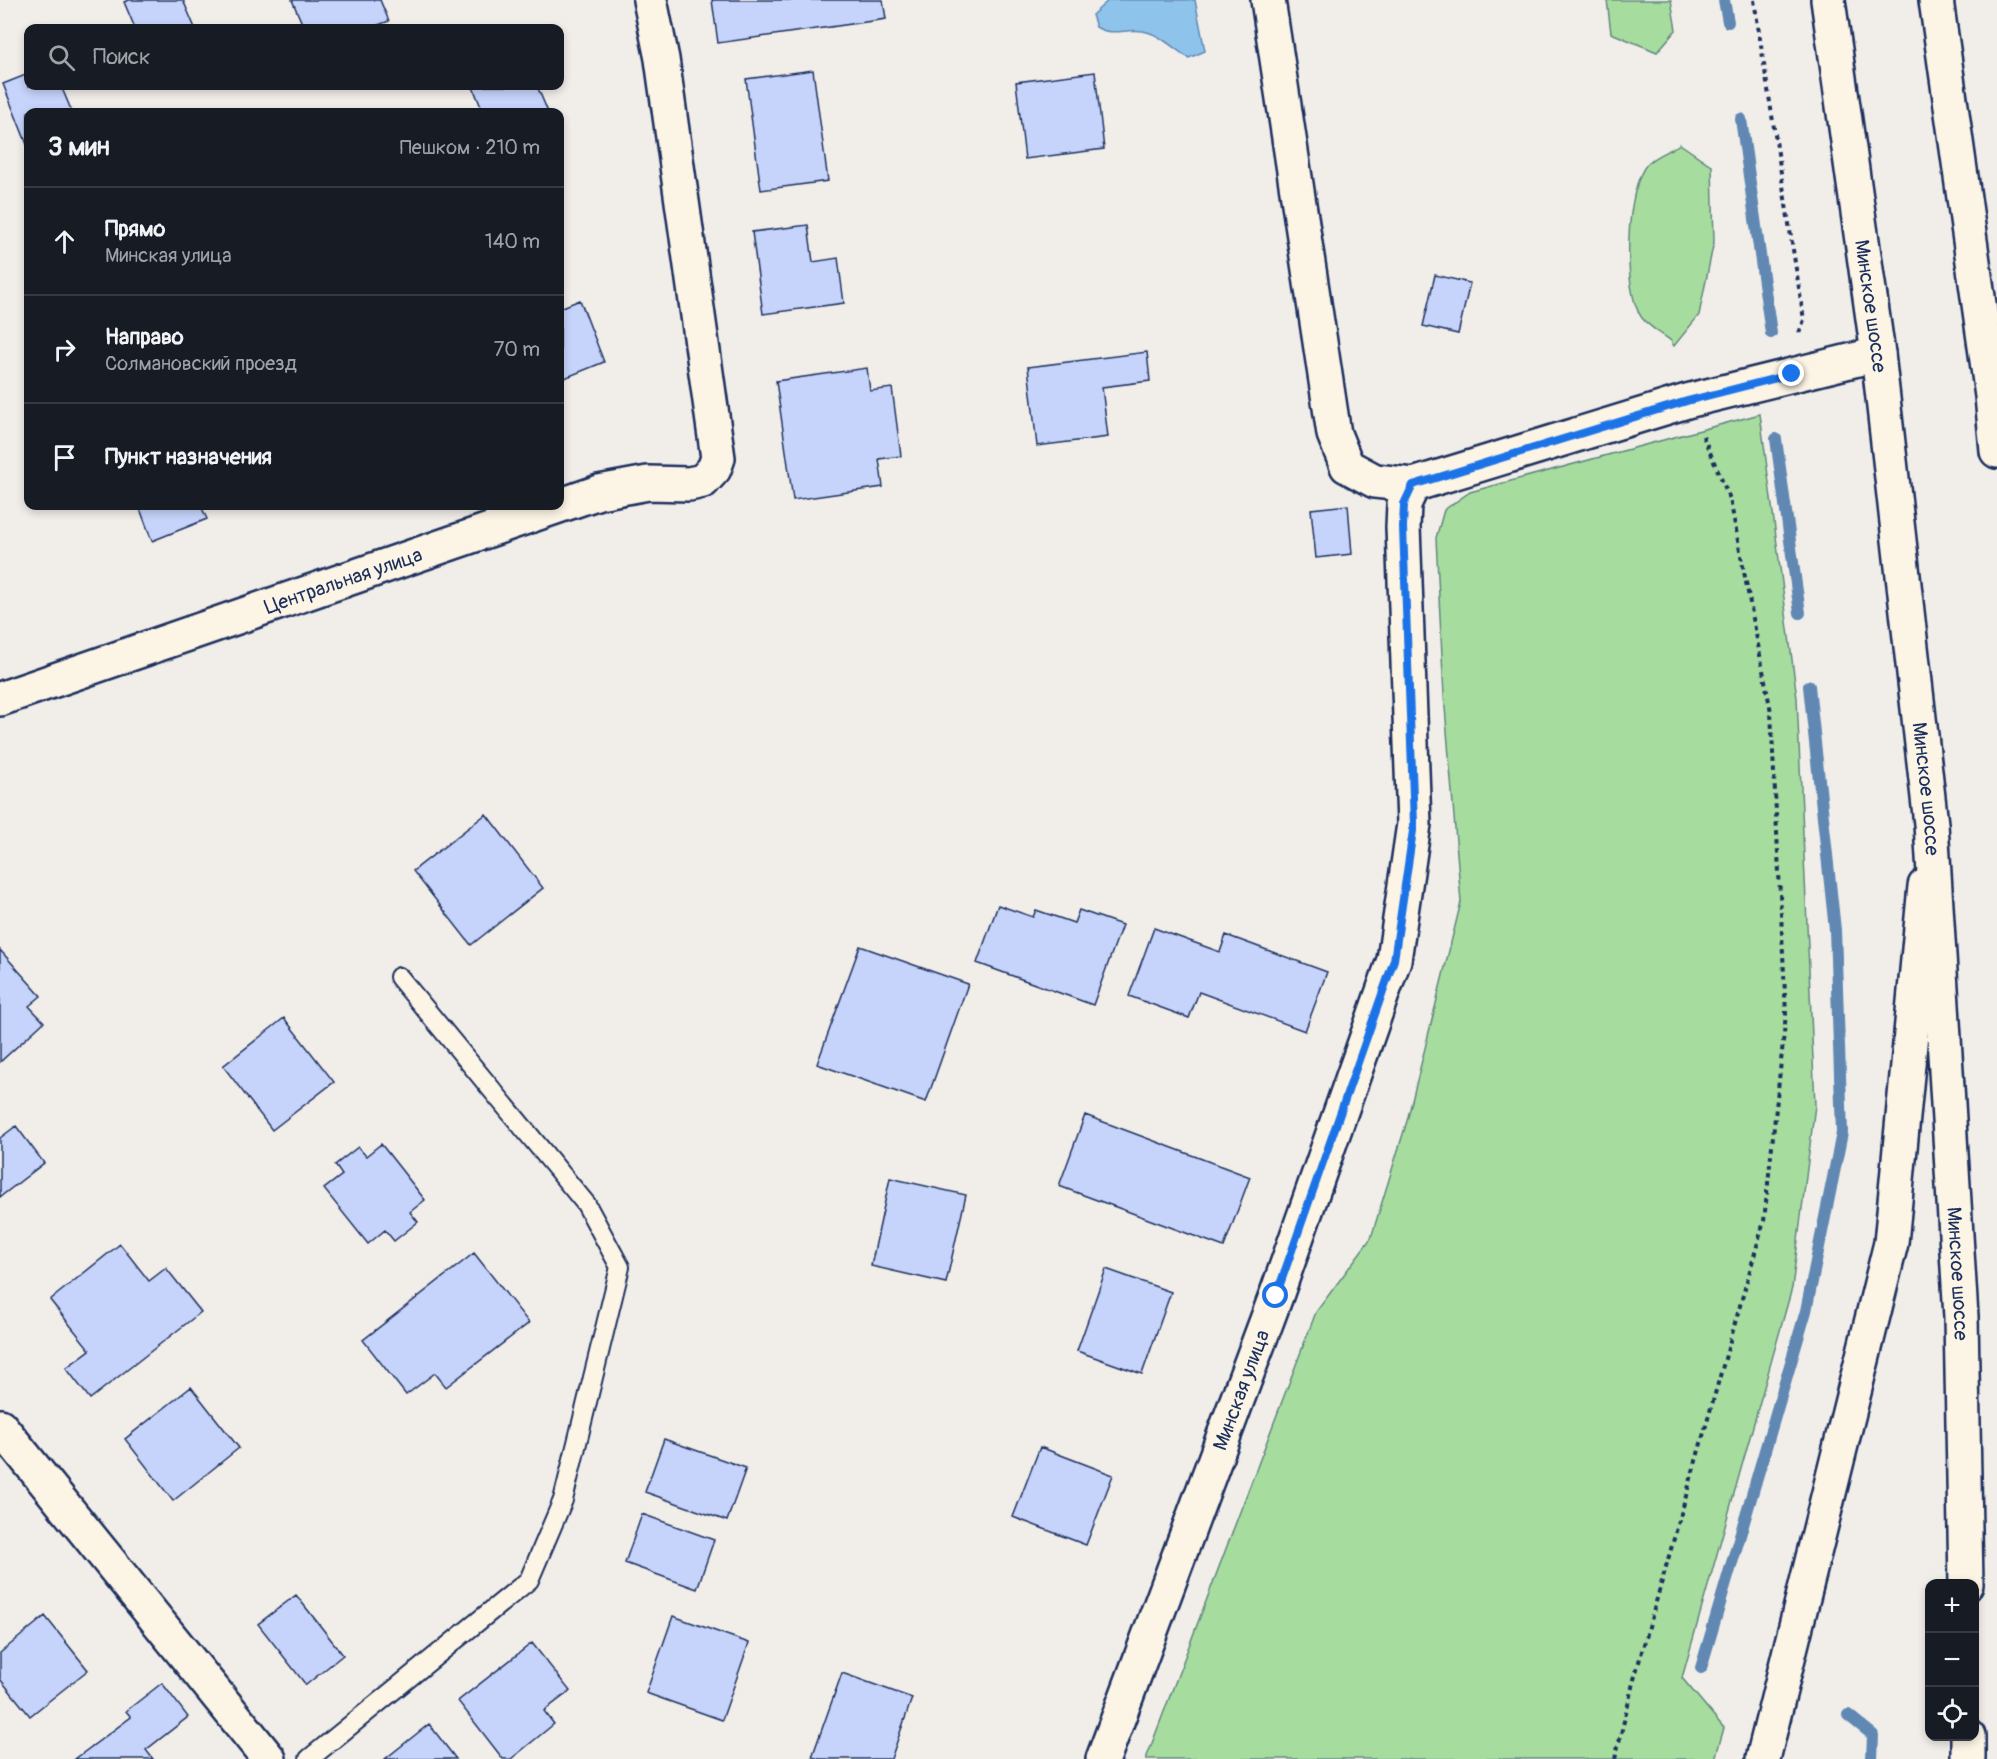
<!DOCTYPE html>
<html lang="ru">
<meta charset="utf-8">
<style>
body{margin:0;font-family:Pangolin,sans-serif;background:#242831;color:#f1f3f6}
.controls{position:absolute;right:18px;bottom:18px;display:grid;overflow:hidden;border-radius:12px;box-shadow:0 3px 9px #0003}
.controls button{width:54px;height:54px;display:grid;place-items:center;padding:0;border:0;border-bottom:2px solid #363941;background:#171b24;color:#f1f3f6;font:30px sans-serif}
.stop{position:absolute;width:18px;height:18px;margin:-14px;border:4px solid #1a73e8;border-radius:50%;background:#fff}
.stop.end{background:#1a73e8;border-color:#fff;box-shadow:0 2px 6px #0008}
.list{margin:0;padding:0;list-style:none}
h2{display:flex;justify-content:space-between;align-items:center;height:78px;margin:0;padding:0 24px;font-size:26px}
h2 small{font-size:20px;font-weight:400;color:#9ea1a6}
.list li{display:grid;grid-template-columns:39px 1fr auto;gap:18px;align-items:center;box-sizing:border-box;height:108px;padding:0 24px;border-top:2px solid #363941}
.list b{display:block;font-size:22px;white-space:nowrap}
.list p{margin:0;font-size:20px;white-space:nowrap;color:#9ea1a6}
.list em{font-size:20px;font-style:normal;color:#9ea1a6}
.icon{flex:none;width:33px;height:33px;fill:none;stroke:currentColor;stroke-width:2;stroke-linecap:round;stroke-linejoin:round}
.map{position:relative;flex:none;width:1997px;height:1759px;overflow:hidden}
.search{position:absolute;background:#171b24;box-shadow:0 3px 9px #0003;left:24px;top:24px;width:540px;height:66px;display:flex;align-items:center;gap:15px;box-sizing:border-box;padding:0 21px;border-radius:12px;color:#9ea1a6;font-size:22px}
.panel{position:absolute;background:#171b24;box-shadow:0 3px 9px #0003;left:24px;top:108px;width:540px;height:402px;border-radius:12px}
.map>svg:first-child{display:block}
</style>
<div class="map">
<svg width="1997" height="1759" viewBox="0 0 1997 1759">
<rect width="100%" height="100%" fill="#f1eee9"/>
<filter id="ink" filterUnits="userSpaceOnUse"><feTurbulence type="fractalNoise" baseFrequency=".0167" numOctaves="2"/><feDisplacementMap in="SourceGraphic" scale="12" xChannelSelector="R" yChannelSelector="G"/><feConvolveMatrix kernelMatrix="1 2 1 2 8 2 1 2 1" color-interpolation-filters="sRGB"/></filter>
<g filter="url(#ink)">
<path fill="#a7dc9f" stroke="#61867e" stroke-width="1.5" d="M1607,0H1671L1676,30L1657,52L1611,33Z
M1680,144L1712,166L1714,241L1699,315L1674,346L1671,341C1662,334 1649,327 1642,318C1622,293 1625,186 1648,163C1656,155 1671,150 1680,144Z
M1760,414L1797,698L1815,1105L1792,1288L1682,1678L1724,1728L1715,1759H1146L1316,1312L1371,1238L1407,1121L1461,902L1444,695L1436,538L1444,510L1470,492Z"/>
<path fill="#8ec4ec" stroke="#6088b3" stroke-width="1.5" d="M1109,0H1195L1205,51L1189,58C1174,49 1160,34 1143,31C1126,28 1112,37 1096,27L1092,15Z"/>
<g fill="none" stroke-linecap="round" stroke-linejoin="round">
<path stroke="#6088b3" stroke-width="12" d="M1724,0L1728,22
M1741,119L1771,333
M1776,439L1800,613
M1701,1668L1806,1311L1842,1133L1835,930L1809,686
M1848,1715L1873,1735L1872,1759"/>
</g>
<path fill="#c6d4fb" stroke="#1b2f5e" stroke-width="1.5" d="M129,0H183L195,28H135L124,2Z
M292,0H380L389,21L370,28H304Z
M712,0H883L886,19L718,43Z
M813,70L828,181L761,190L746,79Z
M1095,72L1104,149L1025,159L1016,82Z
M28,74V86H61L72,112H28V147L3,84Z
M478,86H537L548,112H483L473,87Z
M808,225L813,262L838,258L844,303L763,314L752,232Z
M1435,275L1470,283L1458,334L1423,326Z
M580,300L604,362L560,380V308Z
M1147,352L1150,381L1102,387L1108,437L1037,446L1028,367Z
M867,368L870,391L892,388L901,456L879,459L883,487L793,500L776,381Z
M1348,505L1352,554L1316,558L1311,509Z
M139,506H201L207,519L152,541Z
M486,814L543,888L471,945L413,871Z
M998,905L1033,917L1036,910L1074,923L1079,910L1122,925L1093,1005L977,963Z
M1154,928L1220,952L1226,935L1327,972L1305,1031L1199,992L1189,1018L1129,996Z
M860,946L968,984L926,1102L817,1064Z
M0,950L41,996L29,1006L44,1022L0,1062Z
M284,1018L334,1082L272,1130L223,1066Z
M1085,1115L1250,1177L1224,1247L1059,1186Z
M16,1126L44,1163L0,1197V1138Z
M381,1144L425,1200L410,1212L418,1222L394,1241L385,1230L368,1244L324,1189L342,1175L335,1165L358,1147L366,1156Z
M890,1178L966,1195L946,1283L871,1266Z
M120,1244L149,1281L166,1268L201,1312L90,1399L66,1368L90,1350L50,1300Z
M474,1253L529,1323L446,1387L435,1373L406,1395L363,1340Z
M1106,1269L1171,1292L1142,1374L1077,1351Z
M191,1387L239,1448L173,1501L125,1439Z
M664,1439L746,1468L727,1521L645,1492Z
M1040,1447L1113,1475L1086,1545L1013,1517Z
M642,1514L714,1540L697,1589L625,1563Z
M296,1595L343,1655L306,1685L258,1624Z
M45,1616L88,1670L30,1716L0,1679V1653Z
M673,1616L749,1643L722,1720L646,1693Z
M532,1643L570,1691L544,1711L554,1724L511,1759H503L458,1701Z
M842,1673L912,1698L891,1759H820L812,1757Z
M162,1683L188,1717L146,1750L153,1759H75L131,1717L126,1711Z
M429,1724L456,1759H385Z"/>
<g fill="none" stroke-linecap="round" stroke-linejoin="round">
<defs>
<path id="lane" d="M309,1759L529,1580L563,1500L620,1267L586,1204L399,977"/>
<g id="street">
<path d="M1268,0L1334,434L1347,466L1375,481L1413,485L1687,401L1878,354"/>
<path id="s1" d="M0,699L599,492L648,483L689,484L703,481L714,469L718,458L662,59L650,0"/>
<path d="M0,1426L269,1759"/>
<path id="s2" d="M1103,1759L1276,1296L1394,960L1414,824L1403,527L1404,504L1413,485"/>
</g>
<path id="secondary" d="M1763,1759L1891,1243L1925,886"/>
<g id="highway">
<path id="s3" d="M1828,0L1878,354L1931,824L1961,1317L1966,1584"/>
<path d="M1936,0L1992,396L1997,451"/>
<path d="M1968,1736V1759"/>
</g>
</defs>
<use href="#lane" stroke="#1b2f5e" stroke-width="22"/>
<use href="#street" stroke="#1b2f5e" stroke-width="38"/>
<use href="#secondary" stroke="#1b2f5e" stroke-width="38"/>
<use href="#highway" stroke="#1b2f5e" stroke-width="38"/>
<path stroke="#1b2f5e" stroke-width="4" stroke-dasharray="4.5 4.5" stroke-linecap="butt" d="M1754,0L1804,320L1798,336
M1615,1759L1633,1683L1764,1221L1786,1014L1771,712L1730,499L1702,434"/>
<use href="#lane" stroke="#fcf5e5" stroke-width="18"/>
<use href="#street" stroke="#fcf5e5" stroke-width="33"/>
<use href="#secondary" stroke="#fcf5e5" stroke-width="33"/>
<use href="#highway" stroke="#fcf5e5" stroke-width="33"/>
</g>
</g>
<g fill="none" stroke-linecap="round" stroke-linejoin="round" filter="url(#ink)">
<path stroke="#1a73e8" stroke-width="8" d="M1276,1296L1394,960L1414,824L1403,527L1404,504L1413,485L1687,401L1792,374"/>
</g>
<g text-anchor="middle" stroke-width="4.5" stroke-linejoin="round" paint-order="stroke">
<g font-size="20" fill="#1b2f5e" stroke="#fcf5e5">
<text dy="7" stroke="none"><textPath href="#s3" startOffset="309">Минское шоссе</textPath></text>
<text dy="7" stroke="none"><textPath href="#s1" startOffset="363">Центральная улица</textPath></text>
<text dy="7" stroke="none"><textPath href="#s3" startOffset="795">Минское шоссе</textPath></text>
<text dy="7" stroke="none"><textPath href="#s3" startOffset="1281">Минское шоссе</textPath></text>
<text dy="7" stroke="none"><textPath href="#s2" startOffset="394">Минская улица</textPath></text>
</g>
</g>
</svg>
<div class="controls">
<button>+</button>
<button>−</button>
<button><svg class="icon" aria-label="locate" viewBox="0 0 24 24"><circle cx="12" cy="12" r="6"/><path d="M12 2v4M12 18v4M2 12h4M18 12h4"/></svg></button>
</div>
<div class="stop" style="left:1276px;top:1296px"></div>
<div class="stop end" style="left:1792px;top:374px"></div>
<div class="search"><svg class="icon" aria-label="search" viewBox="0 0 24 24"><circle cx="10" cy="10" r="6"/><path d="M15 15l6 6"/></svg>Поиск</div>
<section class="panel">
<h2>3 мин<small>Пешком · 210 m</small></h2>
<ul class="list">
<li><svg class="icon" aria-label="ahead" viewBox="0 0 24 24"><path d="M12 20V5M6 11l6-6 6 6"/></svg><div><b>Прямо</b><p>Минская улица</p></div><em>140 m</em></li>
<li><svg class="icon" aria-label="right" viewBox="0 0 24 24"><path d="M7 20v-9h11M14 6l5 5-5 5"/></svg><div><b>Направо</b><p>Солмановский проезд</p></div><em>70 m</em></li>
<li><svg class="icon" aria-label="arrive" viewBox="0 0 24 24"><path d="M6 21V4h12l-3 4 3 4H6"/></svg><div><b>Пункт назначения</b></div></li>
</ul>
</section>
</div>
